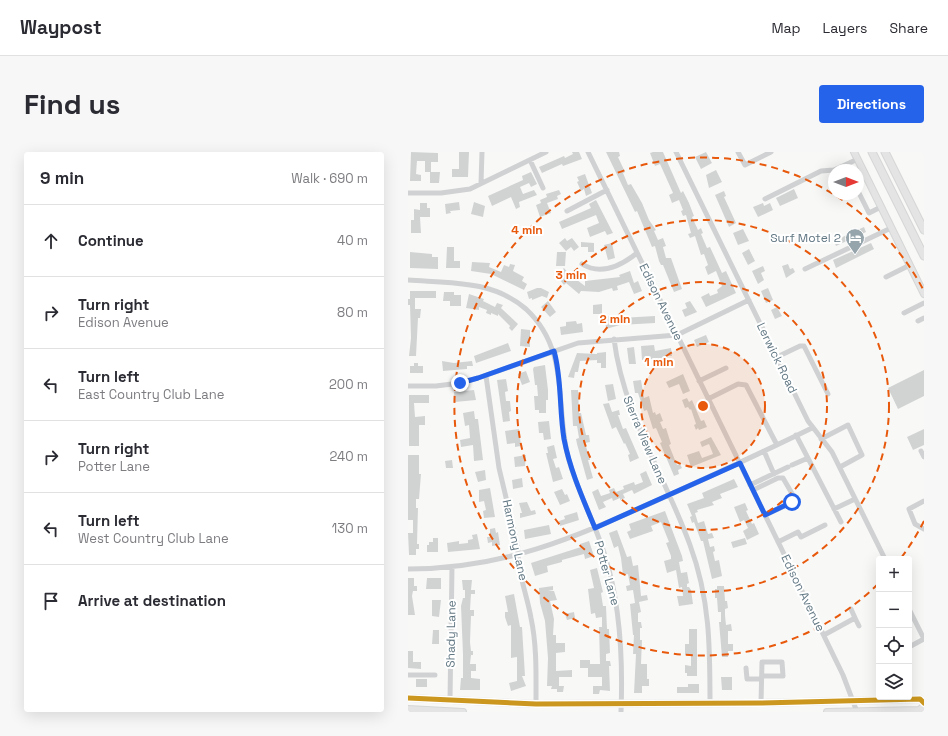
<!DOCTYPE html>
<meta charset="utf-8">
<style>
body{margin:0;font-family:"Space Grotesk",sans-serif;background:#f7f7f7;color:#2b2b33}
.controls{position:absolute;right:12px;bottom:12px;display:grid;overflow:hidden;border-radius:4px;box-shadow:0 4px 16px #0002}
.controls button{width:36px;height:36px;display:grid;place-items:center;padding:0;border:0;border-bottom:1px solid #e1e1e2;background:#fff;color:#2b2b33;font:20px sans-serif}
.compass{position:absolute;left:420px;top:12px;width:36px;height:36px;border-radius:50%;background:#fff;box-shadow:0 4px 16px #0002;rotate:90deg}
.stop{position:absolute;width:12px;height:12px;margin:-9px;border:3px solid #2563eb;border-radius:50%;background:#fff}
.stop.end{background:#2563eb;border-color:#fff;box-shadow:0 1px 4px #0008}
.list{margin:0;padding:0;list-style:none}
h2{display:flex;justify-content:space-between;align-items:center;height:52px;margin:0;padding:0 16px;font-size:17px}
h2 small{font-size:13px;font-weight:400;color:#7c7c81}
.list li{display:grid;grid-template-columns:26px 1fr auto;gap:12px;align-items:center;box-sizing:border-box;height:72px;padding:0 16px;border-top:1px solid #e1e1e2}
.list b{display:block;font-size:15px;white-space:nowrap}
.list p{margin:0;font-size:13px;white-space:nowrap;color:#7c7c81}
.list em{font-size:13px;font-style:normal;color:#7c7c81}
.icon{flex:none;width:22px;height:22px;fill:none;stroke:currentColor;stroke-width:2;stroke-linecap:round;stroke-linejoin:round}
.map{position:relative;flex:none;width:516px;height:560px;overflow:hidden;border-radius:4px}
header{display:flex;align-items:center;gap:24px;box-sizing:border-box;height:56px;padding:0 20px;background:#fff;border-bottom:1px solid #e1e1e2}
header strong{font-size:19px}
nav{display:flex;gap:22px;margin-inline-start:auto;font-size:14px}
.intro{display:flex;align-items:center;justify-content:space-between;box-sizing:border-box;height:96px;padding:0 24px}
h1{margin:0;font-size:28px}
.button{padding:10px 18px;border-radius:4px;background:#2563eb;color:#fff;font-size:14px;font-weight:700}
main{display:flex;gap:24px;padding:0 24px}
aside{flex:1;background:#fff;border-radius:4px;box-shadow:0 4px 16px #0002}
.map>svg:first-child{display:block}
</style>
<header>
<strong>Waypost</strong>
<nav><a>Map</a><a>Layers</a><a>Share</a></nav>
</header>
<div class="intro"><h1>Find us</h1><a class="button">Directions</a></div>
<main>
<aside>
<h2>9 min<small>Walk · 690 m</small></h2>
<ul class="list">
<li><svg class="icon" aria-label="ahead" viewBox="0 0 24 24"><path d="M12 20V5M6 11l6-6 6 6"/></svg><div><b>Continue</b></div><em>40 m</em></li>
<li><svg class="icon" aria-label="right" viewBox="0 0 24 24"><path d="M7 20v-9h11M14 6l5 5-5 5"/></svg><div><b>Turn right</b><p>Edison Avenue</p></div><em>80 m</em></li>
<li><svg class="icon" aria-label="left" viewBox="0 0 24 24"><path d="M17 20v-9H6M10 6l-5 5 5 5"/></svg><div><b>Turn left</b><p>East Country Club Lane</p></div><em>200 m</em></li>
<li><svg class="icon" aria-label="right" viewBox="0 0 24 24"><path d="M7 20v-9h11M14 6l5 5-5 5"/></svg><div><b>Turn right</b><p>Potter Lane</p></div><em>240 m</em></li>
<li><svg class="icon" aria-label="left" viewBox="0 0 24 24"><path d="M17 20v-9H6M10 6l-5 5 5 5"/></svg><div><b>Turn left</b><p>West Country Club Lane</p></div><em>130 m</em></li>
<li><svg class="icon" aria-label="arrive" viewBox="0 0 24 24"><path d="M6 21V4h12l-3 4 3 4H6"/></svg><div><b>Arrive at destination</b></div></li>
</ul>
</aside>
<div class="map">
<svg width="516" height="560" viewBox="0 0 516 560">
<rect width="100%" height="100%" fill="#f8f8f7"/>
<path fill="#d1d3d3" d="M3,0L30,1V10H23V20H17V9H9L8,22L13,23V29H2Z
M51,0H61L60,25H44V17H51Z
M164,0H171L174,7L155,14L154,12L134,21L131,15L156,4L157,6L165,2Z
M198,0H211L212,4L210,5L217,20L215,21L220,33L223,32L234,51L241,68L248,78L246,79L250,88L255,86L258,94L255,95L258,106H263L274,137L266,140L255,113H253L251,109L247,94L244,95L229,59L227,60Z
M245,0H255L273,41L275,39L281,51L286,64L284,65L290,78L293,76L295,81L293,82L299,96L302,95L314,121L318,119L328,141L298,155L293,145L301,141L302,144L310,141L309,138L314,134L308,119L300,123L297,115L300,113L296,102L293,103L287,84L282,86L280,82L283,81L278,63L275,64L273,59L275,58L271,48L264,51L261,43L265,41L252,12L247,14L242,1Z
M298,0L304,11L293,17L287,5Z
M308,18L314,30L301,36L298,23Z
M22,20H32L31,31H22Z
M123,20L129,32L123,35L121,31L112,35L115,42L126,38L129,43L111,50L112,55L108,57L103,45L84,54L80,44L115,28L114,24Z
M177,22L184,41L178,44L176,37L173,39L169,30L171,29L169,25Z
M386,37L390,46L372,54L368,46Z
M151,38L153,42L149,44L150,47L139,51L143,61L132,65L128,53L133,51L132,48L139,45L138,42Z
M316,39L318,44L316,45L328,71L321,75L307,43Z
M188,48L205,81L199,83L197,79L182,85L179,76L191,71L188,63L154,77L151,70L183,56L181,52Z
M51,50L52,58L42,59L43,61L38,62L37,52Z
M66,50L77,54L75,65L63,62Z
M12,51H19V56H22V65H12L13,81H3V68H6V57L12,58Z
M355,51L356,54L362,51L365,58L350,65L345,55Z
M456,75L458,80L428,94L426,89Z
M335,77L341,89L330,93L325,81Z
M157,86L159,89L164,86L171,95L166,99L163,95L158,99L151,91Z
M173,90L186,91V100H180V95H173Z
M204,91L207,106L200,108L196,93Z
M463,91L466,97L428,116L425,108Z
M39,95H46V109H52V116H38Z
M341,97L347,109L340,113L334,101Z
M2,100L24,102V105H30V117L2,116Z
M149,100H158L157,114H148Z
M64,110L82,111L81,115L93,120L96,113L101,115L102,112L107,113L105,119L116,125L114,129L119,132L116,138L83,122L63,119Z
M380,112L382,117L385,116L387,120L378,126L374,114Z
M355,114L357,119L353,121L356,128L350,132L344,119Z
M156,116L164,126L165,125L177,134V129L212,125L211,123L222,119L226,131L230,129L234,139L226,142L221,130L209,134L210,138L205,139L204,136L191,140L173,139L171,142L158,131L156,133L148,123Z
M129,136H133L141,140L139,146L134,144L124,148V146L121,147L119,140Z
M360,136L365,148L358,151L353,139Z
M2,139H28V146H7V157H13L12,166H10L8,204H1L3,186L2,153H0V147H2Z
M36,140H46V143H53V154H42V149H35Z
M61,142L76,147L75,149L87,155L89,151L95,153L93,156L110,172L104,179L101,176L102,174L90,162V164L83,161V163L78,161L79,158L71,155V158L58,156Z
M140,149L148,160L142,165L133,155Z
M282,149L289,160L277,165L274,158L279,156L277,151Z
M194,152V162H185V153Z
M369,155L374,164L367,167L363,158Z
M197,164L212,166L247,164V171L212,173L198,177Z
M168,169L169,172L174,171L175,180L153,183L152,175L158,174V170Z
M113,177L122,178V195L112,194Z
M298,183L301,190L289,195L286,188Z
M100,191L103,199L68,211L66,204Z
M246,193L247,199L263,196L264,204H256V206L234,208L233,194Z
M226,195L228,212H221L219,196Z
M198,200V216H193V211H189V208L172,209L170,220H167L166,226L160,225L169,201L189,202V201Z
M34,209L46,211L64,209L65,214H59V217L35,219Z
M6,211H10V214H15V221H2V214H6Z
M137,213L140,238V248H138V261H131V258H127L126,244H130L129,233H127L125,217L126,215Z
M516,218V244L490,257L480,236Z
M118,219L122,230L114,233L110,222Z
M275,222L282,239L275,242L271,232L261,236L258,230Z
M98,227L100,239L97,240L98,249H102L103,259L101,260L102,269L95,270L89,228Z
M233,228L236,246L241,244L245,261L247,260L248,263L252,261L255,269L252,270L255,277L258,276L263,292L261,293L269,313L272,312L274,316L270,318L271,322L266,324L252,291L254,290L248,276L245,277L239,258L236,259L230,241H227L225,229Z
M205,232L208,247L200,249L197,233Z
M66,238L68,248L47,250L46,240Z
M163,238H170L171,261H173L178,283H181L182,290L177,291L182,308H180L185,326L179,328L169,292L168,287L171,286L169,274H165Z
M1,243H21V251H6L7,265L17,264V273H11V294H1Z
M279,246L281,250L284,248L293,269L296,268L299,275L291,278L290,276L288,278L286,273L288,272L283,257L282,258L280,255L277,256L274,248Z
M201,251L204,260L211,258L212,263H210L215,277L218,276L231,306L222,310L220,303L222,302L217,291L216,292L208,275L204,277L195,252Z
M66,259L67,267H70L75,308L66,309L65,293L53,295L52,288L62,286L61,273L57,274L55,261Z
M141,269L143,287L136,288L135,281H131L130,270Z
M111,277L113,294L107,295V291L99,292L97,279Z
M516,277V293L505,298L499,285Z
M303,285L313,303L283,315L279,303L291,299L294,306L305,302L301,292L294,295L292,290Z
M146,293L149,306L145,307L148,316L151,315L155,327L145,330L138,301H140L139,295Z
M0,303H11V322H13L11,347H8V356H10L9,392H11V397H8V403H1L0,381H5V368H0Z
M118,303L117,314L107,315L106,305Z
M44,308L45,316H38L37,309Z
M77,318L78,328L70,330L67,320Z
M238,319L244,333L226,342L224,338L215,342L217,346L212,348V346L205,349L204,346L195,350L198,355L191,358L184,340L190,337L193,344L202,341L201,338L206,336L208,340L216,337L215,334L226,330L227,333L235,330L232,322Z
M114,326L115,335L105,337L104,328Z
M326,327L330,335L312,342L314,346L304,350L306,353L289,358L290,360L287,361L290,371L296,369L300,382L304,381L306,386L300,387L302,395L306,394L307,399L305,400L307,409L311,408L314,424L304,427L295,389H293L286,370L284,371L282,365L284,364L279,352L296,346L294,341Z
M82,336L87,365L76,366L75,359L78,358L76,349L71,350V338Z
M154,337L157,343L159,342L162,349L152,353L146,340Z
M119,350L123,359L127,358L128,362L112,366V361H114L111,351Z
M337,351L340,358L338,359L344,372L346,371L351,382L339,388L335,379L340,376L336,368L332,370L326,355Z
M257,359L274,404L275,409L271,410L273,421L279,420L281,431L279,432V435H281L283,438L285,452L271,454L269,444H275L274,435L271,436L268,418L259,421L256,409L263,407V404L258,391L261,390L253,370L243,374L245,379L222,387L219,380L223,378L221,372Z
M169,360L171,368L152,374L151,369L157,367L156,364Z
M141,373L143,382L117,387L116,378Z
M87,376L88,381L90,380L92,393L84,394V390L80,391L79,385H82V377Z
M209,378L219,405L223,404L225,414L230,413L233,444L239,443L240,448L231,450L233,460L230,461V470H233L234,476H232V488H234L233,512H239V527H241V534H234V541H226L228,502H225L226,483H225L222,452L227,451L225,438L219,439L218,434L222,433L220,422L215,423L213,406L210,394L206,396L201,381Z
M69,382L72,397L40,400L39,391L51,389V392L60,391V388L65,387L64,383Z
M25,386H30V400H19V393H21V390H25Z
M337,386L339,392L325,396L323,390Z
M181,389L186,404L177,407L176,402L154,408V410L139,414L140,420L127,424L123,411L173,395L172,392Z
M189,416L195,440L193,441L195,454H198L199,477H201L202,501L198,502V509H202L203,514H201L202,539L192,538L191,542H185V534H194V525H180V516H172V508H182V512H192L191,475H194V465L188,466L187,461L183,462L180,437L186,436L182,418Z
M0,426H6V434H9V439H5L4,444L7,463H0Z
M19,426H33V437H18Z
M54,428H64L63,438H67V442H63L62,458H66V464H63L62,490L63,499H65V503H63L62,512H68V519H63V526L72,527V538H52L53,526H55V503L53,454L55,446H57V438H55Z
M145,434V438L140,439H146L149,448L142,449L146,467L145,483H148V491H157V500L148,501V519L164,518V525H151V534H156L155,540H149V537H143L144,534H139L140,506L137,469L132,451L131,436Z
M309,434H316L317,449H319L320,456L317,457V463L318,473L323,472L324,479H320V492H325V499H320V505H314L311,470H313V460H310L309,446H307V437H309Z
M106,442L112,475H114L117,524H114L118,534L103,539L101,531L109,529V505L103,506V473L100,474L97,465V460H100L97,444Z
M24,448H33L31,465L24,464Z
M166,460L167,466L159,468L157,462Z
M281,477H289V524H279V521H277V513L283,514V503H277V492H281Z
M25,478H31V492H24Z
M0,499H5V510H13V517L0,516Z
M313,525H324V538H314Z
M8,527H19V535H8Z
M280,532H291V541H269V535H280Z"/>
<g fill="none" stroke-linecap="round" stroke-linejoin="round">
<defs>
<path id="major" d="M446,0L516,142
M0,546L128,552L353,551L512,547L516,551
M0,557L55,560
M419,560L511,558L516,554"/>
<path id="highway" d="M464,0L516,104
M477,0L516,78"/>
</defs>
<use href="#major" stroke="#d5d6d6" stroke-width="8"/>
<use href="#highway" stroke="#d5d6d6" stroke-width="9"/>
<path stroke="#d0d1d2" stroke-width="5" d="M180,0L435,523L449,560
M268,0L400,269L424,300L477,407
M330,0L337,13L363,0
M122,8L135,36
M426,18L450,7
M450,26L457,23
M73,31L74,0
M450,39L461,61L473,55
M0,41H33L62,37L138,0
M357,47L413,19L426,18
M159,59L199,38
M174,112C193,124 214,113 229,101
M397,117L483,76
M478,125L502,113
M0,128C41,131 85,128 118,157C162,198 147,252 160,305C169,339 187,370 197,404C213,454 215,508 213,560
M496,161L516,151
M510,169L516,166
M206,187C215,261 257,324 282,393C302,447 302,495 302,551
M369,205L392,194H396L420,242
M78,224L91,316L110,396C109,419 119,443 123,466C129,494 128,523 128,552
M291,229L318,216
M0,234H28L52,231L70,226L170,191L269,183L341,148
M300,247L330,232L338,233L369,293
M388,283L433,370
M413,287L440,273L454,303L432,315
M356,299L366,322
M513,299L516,305
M384,313L400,306
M342,333L380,315
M345,338L370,326H375L386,345L383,351L357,363
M516,349L501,357L507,372L516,377
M426,357L447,347
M370,390L390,380L393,385L417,373
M0,417C96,417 165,386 250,348C301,325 353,301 404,276
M443,457L447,466
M501,457L516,487
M416,483L447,466L451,474
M501,495L516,487
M338,516L339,527H353
M0,523H27
M42,548L44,415
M353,551L354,510H374L375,524H354"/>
<use href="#major" stroke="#e3e4e3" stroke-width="6"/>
<use href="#highway" stroke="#e3e4e3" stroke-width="7"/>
<defs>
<path id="bus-1" d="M0,546L128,552L353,551L512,547L516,551"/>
</defs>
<use href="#bus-1" stroke="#fff" stroke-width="8"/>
<use href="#bus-1" stroke="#cb971e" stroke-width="5"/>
</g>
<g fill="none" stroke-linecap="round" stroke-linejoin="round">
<path stroke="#2563eb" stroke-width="5" d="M52,231L70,226L146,199C154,227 151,257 156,287C162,318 175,347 187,376L332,311L357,363L384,350"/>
</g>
<circle cx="295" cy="254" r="62" fill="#e8590c" fill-opacity=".12"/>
<g fill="none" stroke="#e8590c" stroke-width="2" stroke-dasharray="7 5">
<circle cx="295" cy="254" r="62"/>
<circle cx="295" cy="254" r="124"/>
<circle cx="295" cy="254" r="186"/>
<path d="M516 369A249 249 0 0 1 493 406M470 432A249 249 0 1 1 516 139"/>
</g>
<defs>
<symbol id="hotel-pin" viewBox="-11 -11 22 30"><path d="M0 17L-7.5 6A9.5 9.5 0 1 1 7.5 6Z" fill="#96a4ac" stroke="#fff"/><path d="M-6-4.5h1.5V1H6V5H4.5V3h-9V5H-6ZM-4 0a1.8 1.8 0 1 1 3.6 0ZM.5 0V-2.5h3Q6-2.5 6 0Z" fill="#fff"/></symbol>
</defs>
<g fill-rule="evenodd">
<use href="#hotel-pin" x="436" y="75" width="22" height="30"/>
</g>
<g text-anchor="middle" stroke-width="4" stroke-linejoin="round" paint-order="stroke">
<g font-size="12" fill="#617783" stroke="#fff" text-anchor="end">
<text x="433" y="90">Surf Motel 2</text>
</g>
<g font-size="12" fill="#617783" stroke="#fff">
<text transform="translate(253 150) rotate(64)" y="4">Edison Avenue</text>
<text transform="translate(369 206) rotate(64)" y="4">Lerwick Road</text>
<text transform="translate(237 288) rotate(67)" y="4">Sierra View Lane</text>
<text transform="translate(107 388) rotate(78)" y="4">Harmony Lane</text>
<text transform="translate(199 421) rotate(75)" y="4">Potter Lane</text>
<text transform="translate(395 441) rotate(64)" y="4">Edison Avenue</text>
<text transform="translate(43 482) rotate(-89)" y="4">Shady Lane</text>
</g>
</g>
<circle cx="295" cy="254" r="6" fill="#e8590c" stroke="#fff" stroke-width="2"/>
<g font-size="12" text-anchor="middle" font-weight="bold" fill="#e8590c" stroke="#fff" stroke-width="4" stroke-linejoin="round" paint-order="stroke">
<text x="119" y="82">4 min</text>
<text x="163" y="127">3 min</text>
<text x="207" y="171">2 min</text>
<text x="251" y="214">1 min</text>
</g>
</svg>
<div class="controls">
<button>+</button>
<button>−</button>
<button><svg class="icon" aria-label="locate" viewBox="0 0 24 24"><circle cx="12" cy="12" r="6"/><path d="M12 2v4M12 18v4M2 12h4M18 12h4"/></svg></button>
<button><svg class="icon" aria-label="layers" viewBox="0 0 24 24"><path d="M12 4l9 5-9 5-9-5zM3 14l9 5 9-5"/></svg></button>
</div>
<svg class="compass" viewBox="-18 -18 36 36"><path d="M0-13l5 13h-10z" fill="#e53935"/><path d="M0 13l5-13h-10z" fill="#7c7c81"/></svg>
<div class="stop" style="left:384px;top:350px"></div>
<div class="stop end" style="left:52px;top:231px"></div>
</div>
</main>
